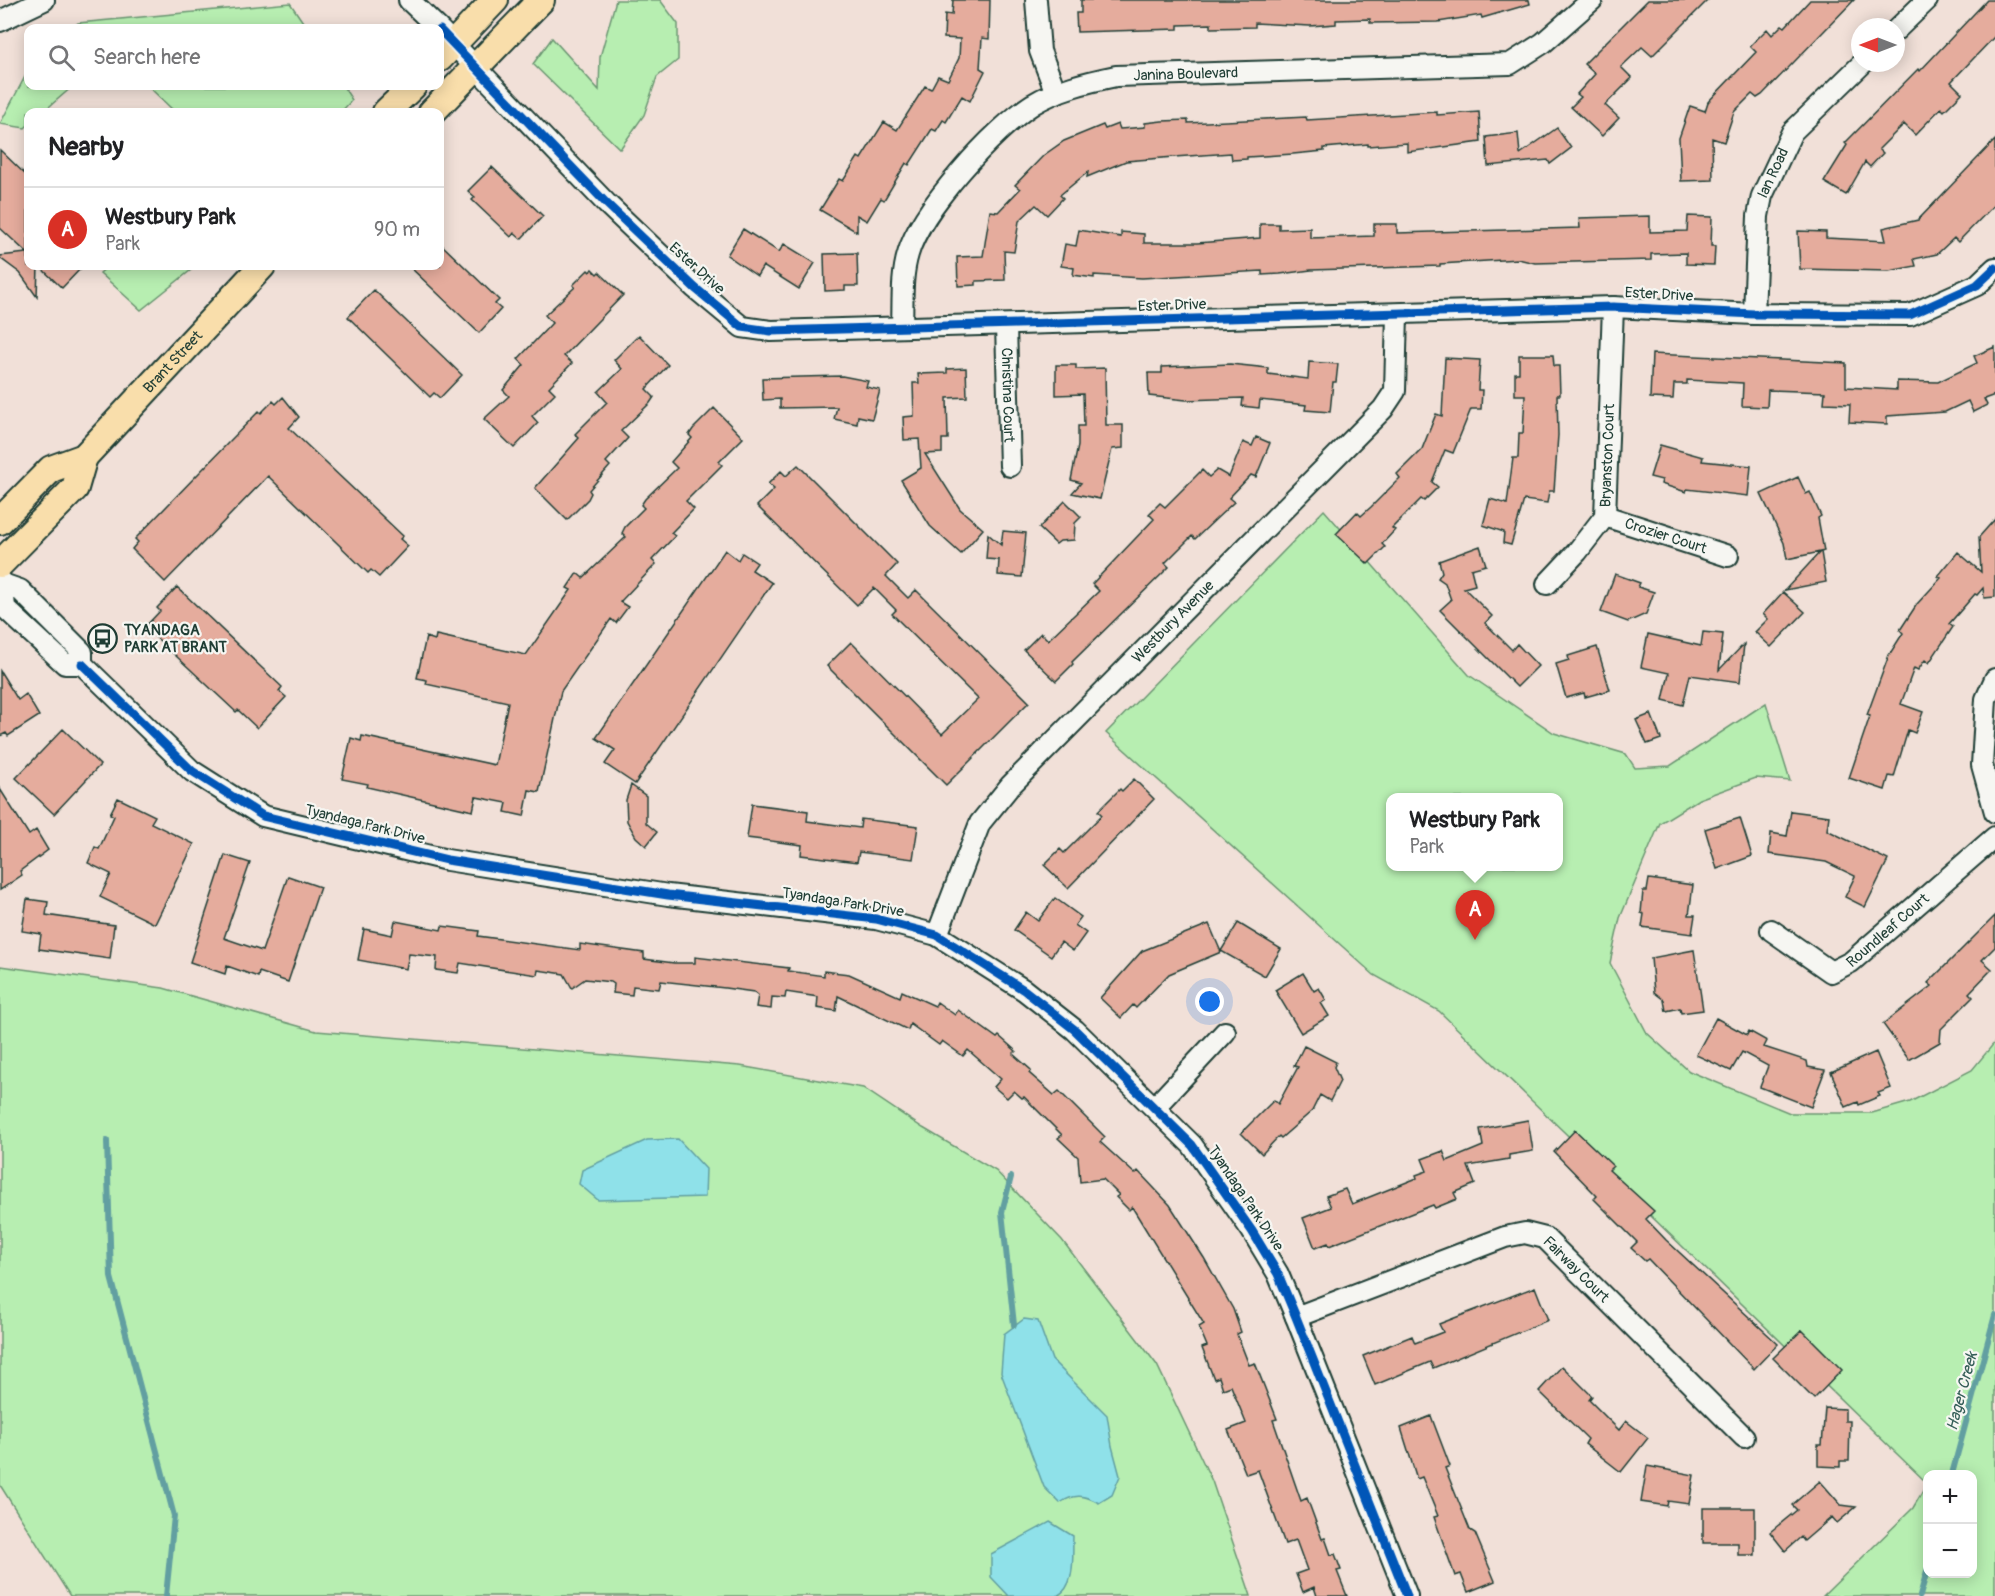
<!DOCTYPE html>
<meta charset="utf-8">
<style>
body{margin:0;font-family:Pangolin,sans-serif;background:#f6f6f6;color:#202124}
.controls{position:absolute;right:18px;bottom:18px;display:grid;overflow:hidden;border-radius:12px;box-shadow:0 3px 15px #0003}
.controls button{width:54px;height:54px;display:grid;place-items:center;padding:0;border:0;border-bottom:2px solid #e0e0e0;background:#fff;color:#202124;font:30px sans-serif}
.compass{position:absolute;left:1851px;top:18px;width:54px;height:54px;border-radius:50%;background:#fff;box-shadow:0 3px 15px #0003;rotate:270deg}
.you{position:absolute;left:1210px;top:1002px;width:21px;height:21px;margin:-15px;border:4px solid #fff;border-radius:50%;background:#1a73e8;box-shadow:0 0 0 9px #1a73e833}
.badge{display:grid;place-items:center;width:39px;height:39px;border-radius:50%;background:#d93025;color:#fff;font-size:20px;font-weight:700}
.pin{position:absolute;translate:-50% -50px;filter:drop-shadow(0 2px 3px #0008)}
.pin::after{content:'';position:absolute;top:32px;width:21px;height:18px;background:inherit;clip-path:polygon(0 0,100% 0,50% 100%)}
.popup{position:absolute;left:1386px;top:793px;width:177px;height:78px;box-sizing:border-box;display:grid;place-content:center;border-radius:12px;background:#fff;filter:drop-shadow(0 2px 4px #0005);font-size:20px;white-space:nowrap;color:#757577}
.popup b{font-size:22px;color:#202124}
.popup::after{content:'';position:absolute;left:50%;top:100%;margin-left:-12px;border:12px solid transparent;border-top-color:#fff}
.list{margin:0;padding:0;list-style:none}
h2{display:flex;justify-content:space-between;align-items:center;height:78px;margin:0;padding:0 24px;font-size:26px}
h2 small{font-size:20px;font-weight:400;color:#757577}
.list li{display:grid;grid-template-columns:39px 1fr auto;gap:18px;align-items:center;box-sizing:border-box;height:84px;padding:0 24px;border-top:2px solid #e0e0e0}
.list b{display:block;font-size:22px;white-space:nowrap}
.list p{margin:0;font-size:20px;white-space:nowrap;color:#757577}
.list em{font-size:20px;font-style:normal;color:#757577}
.icon{flex:none;width:33px;height:33px;fill:none;stroke:currentColor;stroke-width:2;stroke-linecap:round;stroke-linejoin:round}
.map{position:relative;flex:none;width:1995px;height:1596px;overflow:hidden}
.search{position:absolute;background:#fff;box-shadow:0 3px 15px #0003;left:24px;top:24px;width:420px;height:66px;display:flex;align-items:center;gap:15px;box-sizing:border-box;padding:0 21px;border-radius:12px;color:#757577;font-size:22px}
.panel{position:absolute;background:#fff;box-shadow:0 3px 15px #0003;left:24px;top:108px;width:420px;height:162px;border-radius:12px}
.map>svg:first-child{display:block}
</style>
<div class="map">
<svg width="1995" height="1596" viewBox="0 0 1995 1596">
<rect width="100%" height="100%" fill="#f1e0d8"/>
<filter id="ink" filterUnits="userSpaceOnUse"><feTurbulence type="fractalNoise" baseFrequency=".0167" numOctaves="2"/><feDisplacementMap in="SourceGraphic" scale="12" xChannelSelector="R" yChannelSelector="G"/><feConvolveMatrix kernelMatrix="1 2 1 2 8 2 1 2 1" color-interpolation-filters="sRGB"/></filter>
<g filter="url(#ink)">
<path fill="#b7eeb1" stroke="#6b9672" stroke-width="1.5" fill-rule="evenodd" d="M616,0H660L678,24V60L657,77L644,115L620,149L533,64L552,38L599,90L600,57Z
M290,3L307,28H72L78,23Z
M28,71V86H73L43,112H28V125L25,128L0,124Z
M148,86H343L352,100L341,112H175Z
M108,266H196L141,310L100,273Z
M1324,510L1469,675L1554,733L1626,754L1635,768L1670,766L1766,703L1790,781L1756,778L1699,799L1660,823L1620,918L1610,963L1647,1033L1689,1071L1790,1113H1872L1910,1102L1972,1070L1995,1042V1596H1823L1913,1508L1927,1484L1928,1574H1972V1474H1928L1927,1483L1439,1011L1374,975L1106,733ZM1391,798H1559V866H1391Z
M0,966L163,988L316,1031L740,1066L863,1088L923,1128L996,1171L1062,1240L1157,1365L1212,1481L1251,1596H70L0,1485Z"/>
<path fill="#8fe1e9" stroke="#629fa1" stroke-width="1.5" d="M678,1139L706,1169L705,1197L598,1200L579,1184L582,1170L647,1140Z
M1024,1319L1038,1321L1052,1360L1107,1415L1112,1446L1120,1476L1112,1495L1099,1503C1084,1495 1075,1493 1060,1503L1044,1487L1001,1373L1004,1334Z
M1050,1522L1073,1536C1072,1554 1077,1586 1057,1596H1009L991,1577V1554Z"/>
<g fill="none" stroke-linecap="round" stroke-linejoin="round">
<path stroke="#629fa1" stroke-width="6" d="M107,1141L111,1277L174,1516L166,1596
M1011,1177L1002,1212L1014,1325
M1952,1474L1995,1315
M1920,1596L1928,1567"/>
</g>
<path fill="#e5ac9d" stroke="#1f3d34" stroke-width="1.5" d="M953,0H990L989,39L982,38L980,68L985,71L970,101L962,96L946,122L943,120L936,131L932,129L909,165L906,163L884,200L881,198L867,221L857,215V232L820,210L839,179L843,181L858,157L861,159L884,122L897,130L925,86L931,89L938,76L948,80L959,58L960,39L944,38L945,14L952,15Z
M1081,0H1529L1530,4L1482,18L1481,15L1438,22L1370,23V19L1336,20V24L1310,26L1255,23V27L1211,28V24L1178,25V29L1077,32L1076,13H1081Z
M1648,0H1708L1652,56L1642,47L1621,67L1632,78L1605,105L1619,118L1602,136L1571,107L1581,97L1577,94L1595,74L1584,64Z
M1810,0H1854L1762,95L1757,98L1752,94L1734,112L1724,142L1712,138L1713,180L1681,181L1679,138L1690,106L1705,111L1708,102L1756,52L1750,46L1767,29L1772,35L1782,25L1785,27Z
M1987,0H1995V36L1951,82L1962,93L1944,111L1941,108L1915,135L1904,124L1879,149L1883,153L1870,167L1865,162L1846,195L1824,182L1847,145L1845,143L1918,69L1920,71Z
M1437,112V115L1479,112L1481,142L1407,152V143L1368,146V144L1324,148V151L1293,154L1247,157V159L1232,160L1231,153L1174,157L1126,161L1087,177L1088,172L1060,195L1063,198L1047,215L1036,205L1019,221L1014,252L1004,251L1005,280L976,281V285L958,286L957,257L983,256L990,211L998,212L1020,189L1015,185L1044,155L1064,141L1103,125L1105,129L1118,124L1120,129L1145,127V123L1162,121L1188,120V123L1306,117L1307,120Z
M1557,128L1571,148L1550,164L1548,160L1488,166L1486,137L1518,133L1520,154Z
M1995,140V204L1958,242L1954,238L1937,254L1914,259L1916,266L1889,271L1800,269L1798,231L1826,232V238L1886,241L1883,228L1918,220Z
M0,150L28,177V266H38L37,297L20,273L0,258V256L27,253L0,228Z
M492,167L543,216L521,239L514,233L511,237L472,200L475,197L468,191Z
M1650,216V232L1687,231L1688,216L1712,217L1711,246H1715L1714,265L1686,264V253L1651,254V260L1535,263L1518,259L1440,264V266L1311,270L1280,274L1262,275V271L1142,278L1094,275V278L1073,275L1074,268L1061,266L1065,244L1076,246L1079,230L1121,237V232L1144,234V243H1197L1260,238V224H1279V229L1310,228V238L1374,236V224H1397V233L1580,228L1579,218Z
M743,229L779,252L784,244L815,263L799,289L763,266L757,276L727,255Z
M440,243L499,300L495,304L501,309L479,333L409,266H440Z
M857,253L858,286H845V290L825,291L824,254Z
M39,266H83L62,288Z
M592,269L597,274L599,272L623,295L564,356L572,363L549,387L555,393L532,416L538,423L514,448L484,419L509,396L503,390L524,365L518,359L552,323L545,315L575,287L573,285L588,270L590,272Z
M374,290L462,375L440,398L434,393L430,397L348,317Z
M639,335L668,365L646,389L654,397L650,403L621,431L628,438L606,462L610,466L589,490L591,493L588,499L567,520L535,488L579,438L575,434L607,402L598,392L622,369L614,360Z
M1995,347V395L1984,399L1987,405L1973,412L1968,401L1945,412L1887,416V424L1849,422L1850,404L1824,403L1825,392L1768,390L1767,407L1742,406L1743,383L1687,380V384H1674L1673,399L1650,398L1652,354L1846,363V387L1897,390V381L1938,382L1977,363L1974,356Z
M1519,355H1553L1554,366H1559L1560,395H1557L1558,435L1554,491H1549L1547,503L1524,500L1511,545L1503,543L1504,532L1483,525L1490,499L1507,504L1513,458H1518L1519,433H1523L1525,395H1515V373H1519Z
M1445,358L1480,360L1478,390H1482L1481,409H1471L1453,453L1445,450L1432,482L1438,487L1424,501L1421,499L1392,528L1395,530L1382,544L1385,547L1368,564L1336,534L1357,512L1361,516L1371,507L1400,478L1397,474L1422,449L1436,414L1442,416Z
M1309,362L1338,364L1336,382H1333L1330,412L1305,410L1306,405L1260,400L1259,408L1242,406L1243,398L1186,400L1149,396L1148,373H1162V367L1230,364L1268,368V374L1308,379Z
M1056,365H1076V369L1105,368L1106,425H1123V448L1112,449L1100,499L1072,493L1081,483L1071,480L1078,446V426H1084L1083,394L1056,395Z
M966,368L967,397L947,398L948,439H942V453L925,454L960,509L983,529L961,554L930,526L901,480L921,468L919,439L904,440L903,417L914,416L913,383H919L918,374L947,373V369Z
M842,376L868,381L866,387L880,390L872,419L858,416L857,424L834,419L837,407L780,408V399L763,400L762,378Z
M283,397L299,417L289,428L403,536L400,539L408,546L379,577L371,570L368,573L268,476L165,582L132,549L138,542L135,539L259,411L261,413L273,401L276,404Z
M714,408L743,438L719,462L722,465L686,501L694,509L671,533L675,536L652,560L656,564L620,602L628,607L616,623L611,619L561,691L539,792L529,790L524,816L505,812L507,803L476,797L473,811L367,787L368,784L342,779L351,738L361,741L362,736L495,765L508,702L426,684L427,680L417,678L426,637L435,640L436,635L526,655L571,590L567,588L577,573L583,578L626,537L622,533L625,527L644,508L641,505L645,499L677,468L671,462L692,438L689,435L693,429Z
M1256,437L1270,443L1256,477L1251,475L1229,498L1234,502L1217,518L1195,539L1192,536L1165,563L1169,567L1072,662L1073,664L1056,681L1024,650L1041,633L1048,640L1099,591L1092,584L1154,519L1149,514L1160,503L1165,507L1202,470L1209,477L1217,470L1229,477L1243,442L1252,446Z
M1660,445L1703,457L1702,461L1751,466L1748,496L1687,489L1686,492L1661,484L1662,480L1650,477Z
M798,465L897,564L886,576L908,598L916,590L1029,702L946,785L827,666L851,642L942,734L978,699L892,614L896,610L874,588L857,605L757,506L774,489L768,484L781,471L786,476Z
M1798,477L1806,494L1810,492L1821,516L1818,518L1824,551L1821,552L1826,582L1785,590L1820,552L1787,559L1784,543L1761,494Z
M1065,501L1081,517L1075,523L1074,540L1060,541L1056,544L1039,528Z
M1995,519V597L1984,598L1983,588L1977,595L1975,594L1949,624L1953,627L1929,663L1925,660L1918,670L1914,668L1901,704L1923,712L1915,733L1908,730L1894,777L1889,776L1885,790L1849,778L1870,716L1867,715L1889,655L1903,633L1900,630L1917,604L1941,578L1938,576L1958,552L1981,572L1979,537Z
M1003,531L1026,533L1022,577L998,575L999,560L986,559L988,534L1001,545Z
M1480,546L1486,565L1471,569L1475,585L1464,588L1492,616L1485,623L1512,650L1517,644L1538,666L1517,687L1440,610L1451,600L1445,583L1438,578L1442,572L1439,561Z
M725,550L738,560L742,553L757,563L752,570L772,583L635,784L605,764L615,750L596,738Z
M1615,574L1640,583L1638,587L1654,592L1646,614L1628,622L1601,612Z
M177,587L282,687L279,691L286,697L257,728L238,710L236,712L145,627L160,611L157,608Z
M1783,592L1805,612L1771,647L1755,632L1768,619L1763,614Z
M1703,632L1723,634L1719,670L1744,644L1740,682L1690,675L1683,705L1663,700L1669,673L1641,667L1648,634L1701,646Z
M1597,647L1610,690L1585,697L1584,693L1566,698L1556,664L1569,660L1568,656Z
M0,671L18,700L26,694L39,716L8,736L6,733L0,736Z
M1651,714L1661,739L1647,744L1636,720Z
M63,729L100,765L54,814L16,778Z
M1134,779L1154,799L1068,888L1044,865L1060,849L1064,853L1102,815L1098,811L1120,789L1122,791Z
M631,785L646,796V823L657,832L646,846L636,837L627,821L626,800Z
M0,789L29,835L36,830L48,850L20,871L22,875L0,890Z
M118,798L155,816L151,823L194,844L155,924L100,897L111,874L88,863L95,847L99,849L114,816L110,814Z
M752,804L808,811L807,821L860,828L861,819L918,826L913,859L859,852L857,862L801,855L802,845L747,838Z
M1791,811L1829,816L1827,830L1888,860L1865,907L1845,897L1855,876L1826,862L1769,854L1771,833L1787,836Z
M1740,818L1752,856L1717,869L1705,829Z
M225,855L250,863L224,938L262,951L288,876L320,887L288,982L259,972L258,977L227,966L225,974L190,962Z
M1649,879L1693,885L1689,915H1695L1692,934L1642,927L1644,914L1641,913L1643,891H1647Z
M1055,898L1081,917L1075,925L1086,933L1073,951L1061,942L1051,956L1014,930L1026,912L1038,921Z
M27,899L48,902L46,915L114,925L110,959L39,949L41,934L22,931Z
M1995,916V947L1982,960L1992,969L1969,993L1973,997L1941,1029L1940,1042L1909,1060L1883,1024L1932,986L1928,983Z
M395,921L441,930L442,926L479,931L478,936L580,950V944L644,953V959L674,963H695V957L789,968L788,971L824,976V971L849,974L900,997L902,991L935,1006L937,1002L955,1015L958,1010L997,1038L999,1036L1016,1051L1013,1054L1031,1070L1029,1073L1054,1095L1059,1091L1105,1137L1100,1142L1135,1174L1138,1171L1170,1205L1204,1258L1233,1309L1241,1332L1237,1334L1249,1365L1255,1363L1277,1419L1273,1420L1301,1501L1307,1498L1322,1539L1325,1538L1331,1555L1335,1554L1341,1570L1337,1571L1347,1596H1317L1314,1587L1303,1592L1296,1574L1307,1570L1296,1540L1285,1544L1258,1470L1246,1474L1228,1430L1246,1423L1231,1386L1223,1389L1219,1377L1214,1379L1202,1348L1207,1346L1199,1327L1204,1324L1132,1207L1129,1210L1116,1197L1119,1195L1103,1179L1080,1182L1078,1157L1058,1138L1062,1135L1024,1097L1022,1098L1014,1091L1007,1098L994,1087L1001,1079L968,1050L963,1056L942,1041L939,1045L910,1024L908,1030L838,996L836,1011L817,1008L818,997L786,992L785,998L772,997L771,1009L756,1007L758,995L754,992L725,988L661,981L659,989L633,986L632,995L613,993L614,984L611,982L585,979L572,988L564,974L538,970L537,975L460,963L458,973L436,970L437,957L409,954L406,969L358,960L364,929L392,935Z
M1238,923L1281,949L1265,976L1221,951Z
M1209,924L1221,952L1169,974L1136,1008L1133,1005L1121,1018L1100,998L1142,951Z
M1694,950L1703,1010L1681,1013L1680,1008L1666,1011L1664,1000L1654,992L1651,958Z
M1303,973L1314,991L1319,988L1326,1000L1321,1003L1329,1016L1301,1033L1275,990Z
M1716,1018L1747,1035L1749,1031L1767,1041L1764,1047L1807,1061L1808,1067L1825,1070L1811,1107L1760,1087L1768,1066L1742,1052L1731,1071L1696,1055Z
M1304,1046L1336,1062L1334,1067L1340,1081L1330,1101L1320,1095L1312,1111L1281,1138L1279,1136L1262,1154L1241,1133L1274,1100L1278,1104L1298,1067L1294,1066Z
M1876,1052L1891,1088L1878,1093L1880,1096L1859,1105L1858,1102L1846,1107L1831,1072Z
M1528,1120L1533,1151L1509,1155V1159L1468,1166L1475,1184L1454,1193L1457,1199L1435,1208L1433,1205L1329,1246L1328,1243L1315,1248L1303,1218L1331,1207L1326,1196L1345,1189L1352,1204L1417,1178L1416,1175L1427,1171L1422,1159L1443,1151L1447,1161L1483,1146L1480,1129Z
M1575,1130L1613,1166L1609,1170L1654,1211L1646,1219L1666,1240L1778,1344L1754,1369L1648,1259L1645,1261L1631,1248L1637,1242L1594,1199L1597,1196L1554,1152Z
M1535,1287L1548,1320L1433,1368L1430,1362L1375,1385L1363,1356L1412,1336L1415,1343L1443,1332L1439,1324Z
M1802,1330L1842,1370L1814,1399L1773,1358Z
M1562,1366L1592,1396L1589,1400L1619,1430L1626,1421L1648,1438L1621,1472L1585,1444L1588,1439L1539,1391Z
M1825,1408L1845,1409V1421H1850L1849,1461H1840V1467L1818,1466V1445H1822Z
M1431,1416L1450,1466L1445,1468L1470,1530L1475,1533L1495,1581L1468,1592L1461,1574L1455,1576L1434,1517L1438,1516L1422,1477L1417,1479L1401,1428Z
M1647,1466L1694,1475L1689,1504L1668,1501L1667,1506L1641,1502Z
M1820,1481L1841,1505L1856,1507L1837,1523L1832,1517L1804,1541L1801,1537L1785,1551L1770,1532L1797,1510L1792,1505Z
M1703,1508H1755V1555H1738V1543H1703Z"/>
<g fill="none" stroke-linecap="round" stroke-linejoin="round">
<defs>
<g id="minor">
<path d="M409,0L438,28"/>
<path d="M1036,0L1040,51L1056,93"/>
<path d="M0,21L44,0"/>
<path d="M440,30L607,204L695,288L742,327L771,331L1613,307L1754,314L1910,315L1977,285L1995,268"/>
<path d="M1896,30L1927,0"/>
<path id="s1" d="M1754,314L1758,216L1762,196L1792,132L1863,63"/>
<path id="s2" d="M1006,326L1010,466"/>
<path id="s3" d="M902,327C903,303 901,277 908,254C920,210 995,128 1033,104C1058,89 1087,82 1116,76L1510,64L1543,43L1592,0"/>
<path id="s4" d="M1605,516L1728,556"/>
<path d="M0,583L20,590L82,652V664"/>
<path id="s5" d="M1547,584L1577,552L1605,516L1613,307"/>
<path d="M3,586L5,608L65,664H82L192,771L263,816L447,860L668,895L876,919L937,935L1024,990L1075,1030L1192,1145L1252,1231L1278,1274L1296,1317L1407,1596"/>
<path d="M1995,679L1986,699L1982,765L1995,812"/>
<path id="s6" d="M1771,930L1831,972L1851,962L1995,837"/>
<path id="s7" d="M937,935L980,823L1010,786L1383,409L1395,391L1397,314"/>
<path d="M1155,1107L1225,1032"/>
<path id="s8" d="M1296,1317L1505,1237L1525,1233L1545,1238L1744,1437"/>
</g>
<g id="major">
<path d="M440,58L495,0"/>
<path d="M386,112L413,86"/>
<path d="M432,112L541,0"/>
<path id="s9" d="M0,521L51,469L84,457L262,266"/>
<path d="M0,564L75,488L84,457"/>
</g>
</defs>
<use href="#minor" stroke="#1f3d34" stroke-width="24"/>
<use href="#major" stroke="#1f3d34" stroke-width="30"/>
<use href="#minor" stroke="#f6f6f2" stroke-width="20"/>
<use href="#major" stroke="#f9deab" stroke-width="26"/>
<defs>
<path id="cycleway" d="M440,30L607,204L695,288L742,327L771,331L1613,307L1754,314L1910,315L1977,285L1995,268
M82,664L192,771L263,816L447,860L668,895L876,919L937,935L1024,990L1075,1030L1192,1145L1252,1231L1278,1274L1296,1317L1407,1596"/>
</defs>
<use href="#cycleway" stroke="#f6f6f2" stroke-width="13"/>
<use href="#cycleway" stroke="#0057b8" stroke-width="9"/>
</g>
</g>
<defs>
<symbol id="bus-ring" viewBox="-11 -11 22 22"><circle r="9.5" fill="#f6f6f2" stroke="#1f3d34" stroke-width="1.5"/><path d="M-5-6H5V4H4V6H2V4H-2V6H-4V4H-5ZM-3.5-4V0h7V-4ZM-3.5 1.2v1.5H-2V1.2ZM2 1.2v1.5H3.5V1.2Z" fill="#1f3d34"/></symbol>
</defs>
<g fill-rule="evenodd">
<use href="#bus-ring" x="86" y="622" width="33" height="33"/>
</g>
<g text-anchor="middle" stroke-width="4.5" stroke-linejoin="round" paint-order="stroke">
<g font-size="15" fill="#1f3d34" stroke="#f6f6f2">
<text dy="5" stroke="none"><textPath href="#s3" startOffset="429">Janina Boulevard</textPath></text>
<text dy="5" stroke="none"><textPath href="#s1" startOffset="144">Ian Road</textPath></text>
<text transform="translate(697 268) rotate(42)" y="5">Ester Drive</text>
<text transform="translate(1659 294) rotate(3)" y="5">Ester Drive</text>
<text transform="translate(1172 305) rotate(-2)" y="5">Ester Drive</text>
<text dy="5" stroke="none"><textPath href="#s9" startOffset="238">Brant Street</textPath></text>
<text dy="5" stroke="none"><textPath href="#s2" startOffset="69">Christina Court</textPath></text>
<text dy="5" stroke="none"><textPath href="#s5" startOffset="150">Bryanston Court</textPath></text>
<text dy="5" stroke="none"><textPath href="#s4" startOffset="64">Crozier Court</textPath></text>
<text dy="5" stroke="none"><textPath href="#s7" startOffset="399">Westbury Avenue</textPath></text>
<text transform="translate(365 824) rotate(14)" y="5">Tyandaga Park Drive</text>
<text transform="translate(843 902) rotate(9)" y="5">Tyandaga Park Drive</text>
<text dy="5" stroke="none"><textPath href="#s6" startOffset="144">Roundleaf Court</textPath></text>
<text transform="translate(1246 1198) rotate(56)" y="5">Tyandaga Park Drive</text>
<text dy="5" stroke="none"><textPath href="#s8" startOffset="309">Fairway Court</textPath></text>
</g>
<g font-size="15" font-weight="bold" fill="#1f3d34" stroke="#f6f6f2" text-anchor="start">
<text x="124" y="635">TYANDAGA<tspan x="124" dy="17">PARK AT BRANT</tspan></text>
</g>
<g font-size="16" font-style="italic" fill="#355e58" stroke="#f6f6f2">
<text transform="translate(1961 1391) rotate(-75)" y="6">Hager Creek</text>
</g>
</g>
</svg>
<div class="controls">
<button>+</button>
<button>−</button>
</div>
<svg class="compass" viewBox="-18 -18 36 36"><path d="M0-13l5 13h-10z" fill="#e53935"/><path d="M0 13l5-13h-10z" fill="#757577"/></svg>
<div class="you"></div>
<div class="pin badge" style="left:1475px;top:940px">A</div>
<div class="popup"><b>Westbury Park</b>Park</div>
<div class="search"><svg class="icon" aria-label="search" viewBox="0 0 24 24"><circle cx="10" cy="10" r="6"/><path d="M15 15l6 6"/></svg>Search here</div>
<section class="panel">
<h2>Nearby<small></small></h2>
<ul class="list">
<li><span class="badge">A</span><div><b>Westbury Park</b><p>Park</p></div><em>90 m</em></li>
</ul>
</section>
</div>
